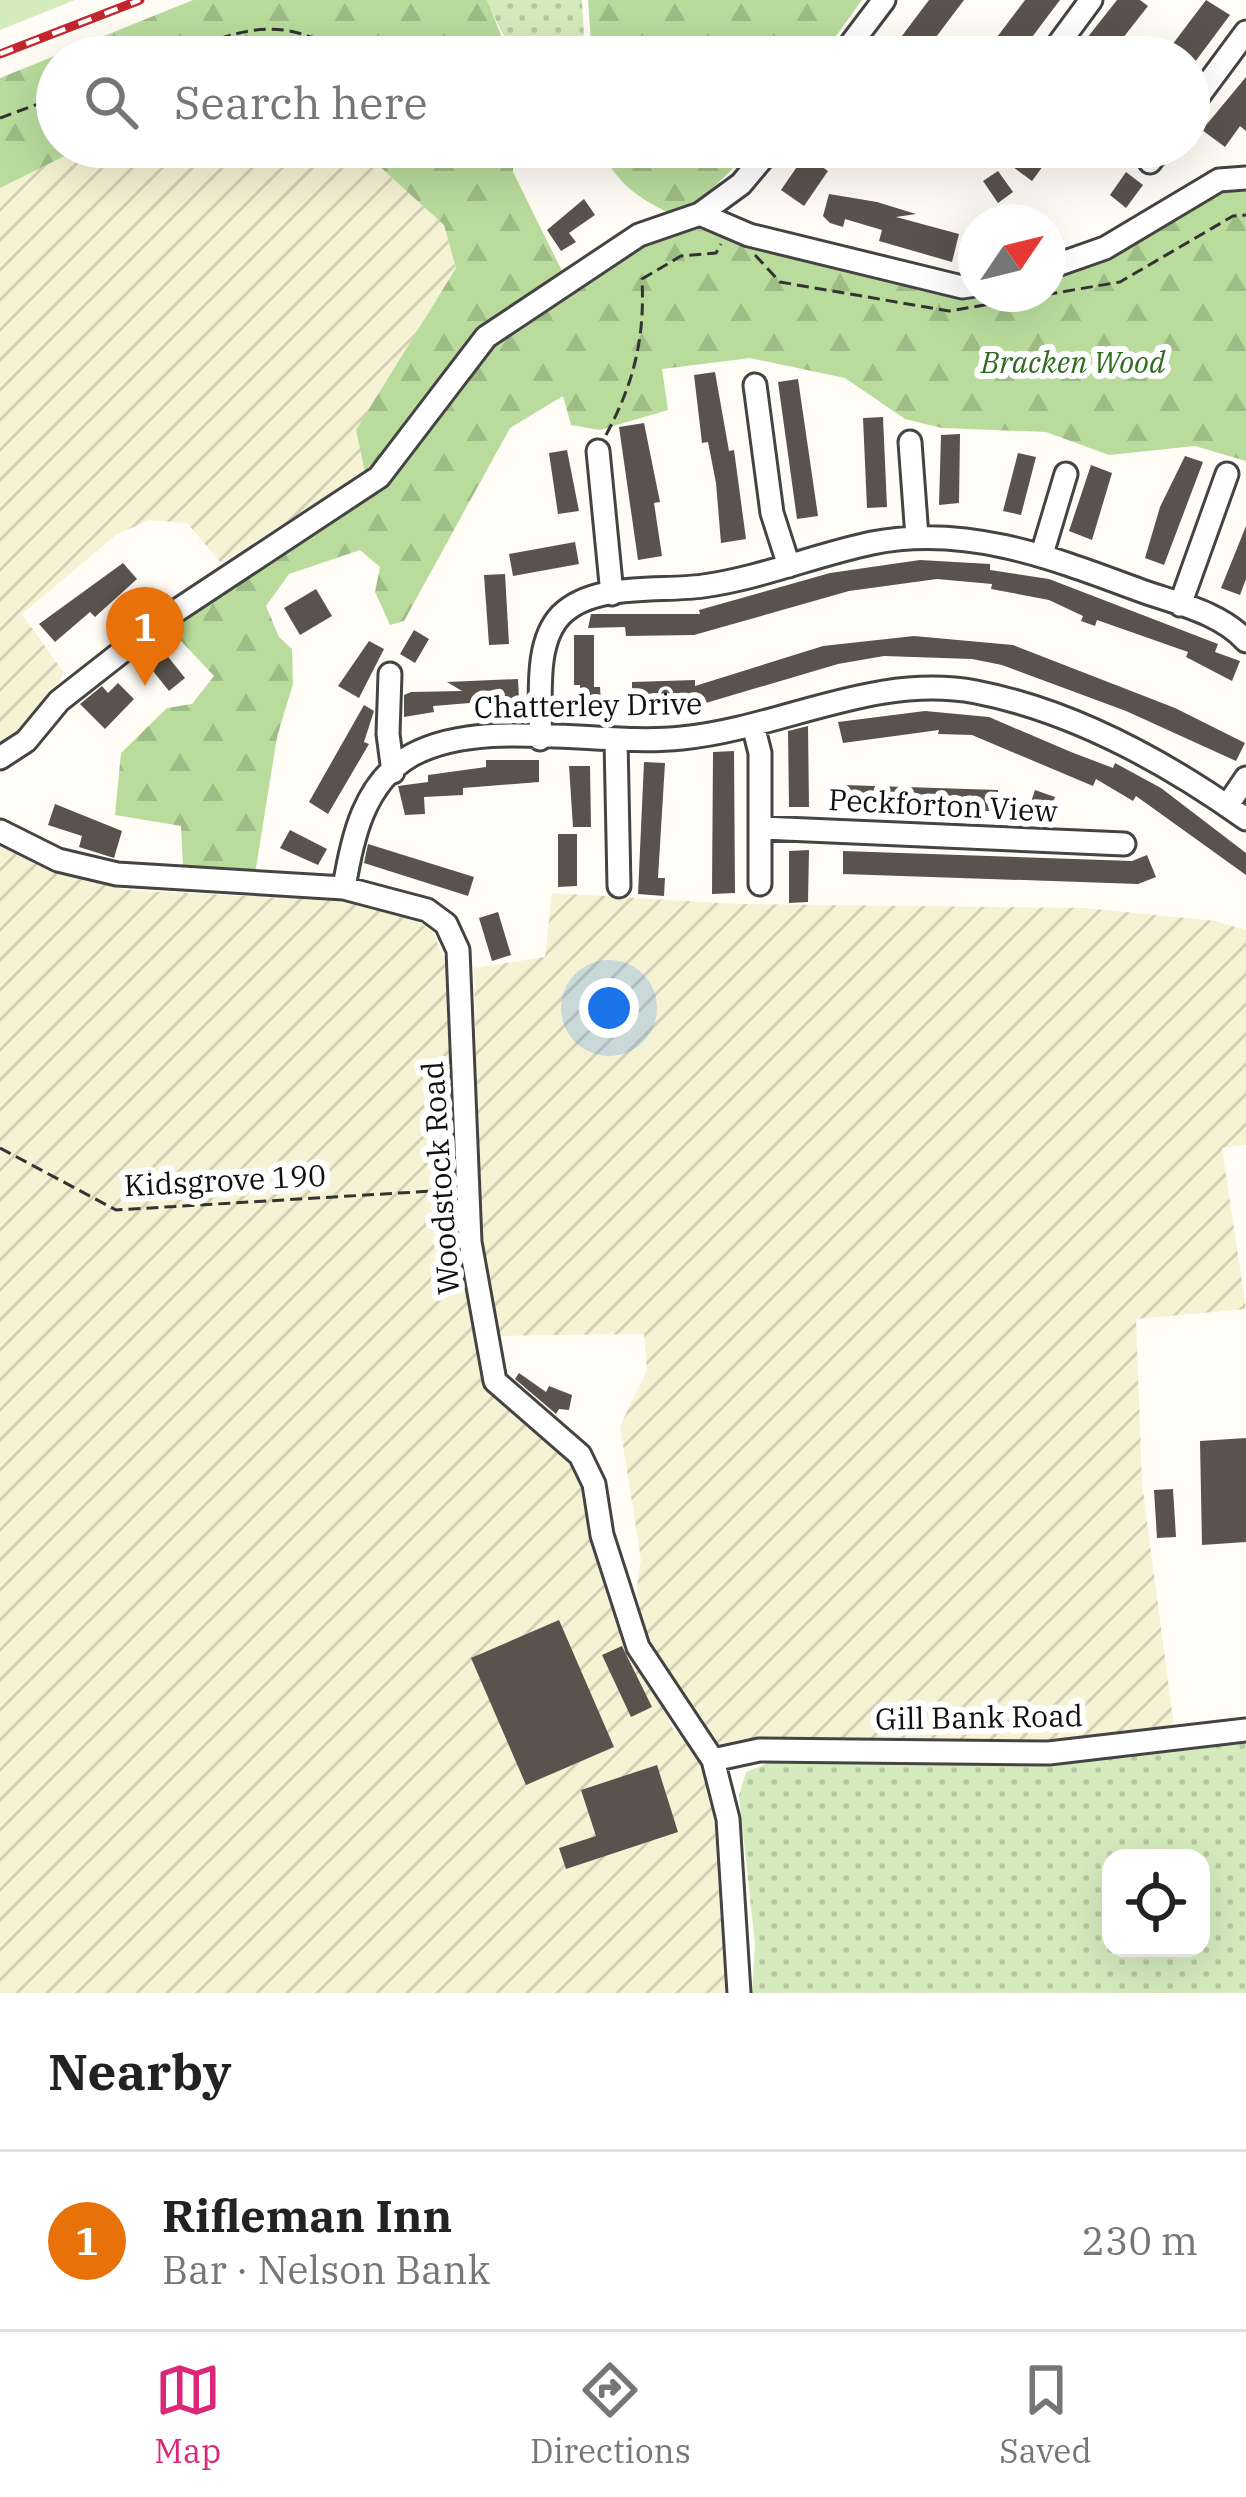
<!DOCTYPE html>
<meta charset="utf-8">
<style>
body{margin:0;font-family:"IBM Plex Serif",serif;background:#f6f6f6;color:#222}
.controls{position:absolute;right:36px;bottom:36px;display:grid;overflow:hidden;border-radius:24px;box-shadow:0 12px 48px #0002}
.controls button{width:108px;height:108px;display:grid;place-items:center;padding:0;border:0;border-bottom:3px solid #e0e0e0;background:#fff;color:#222;font:60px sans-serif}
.compass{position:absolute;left:958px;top:204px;width:108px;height:108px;border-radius:50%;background:#fff;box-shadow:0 12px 48px #0002;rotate:55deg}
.you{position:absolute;left:609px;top:1008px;width:42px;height:42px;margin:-30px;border:9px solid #fff;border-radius:50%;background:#1a73e8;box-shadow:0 0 0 18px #1a73e833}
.badge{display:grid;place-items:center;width:78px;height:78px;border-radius:50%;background:#db2777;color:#fff;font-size:39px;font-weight:700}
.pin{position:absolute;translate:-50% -99px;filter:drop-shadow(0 3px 6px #0008)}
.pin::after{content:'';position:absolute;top:63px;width:42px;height:36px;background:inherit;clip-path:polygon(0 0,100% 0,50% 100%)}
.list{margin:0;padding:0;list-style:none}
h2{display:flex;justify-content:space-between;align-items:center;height:156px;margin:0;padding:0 48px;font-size:51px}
h2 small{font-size:39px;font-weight:400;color:#767676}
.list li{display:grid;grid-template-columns:78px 1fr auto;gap:36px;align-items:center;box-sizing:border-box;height:180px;padding:0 48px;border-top:3px solid #e0e0e0}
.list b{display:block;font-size:45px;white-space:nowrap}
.list p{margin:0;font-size:39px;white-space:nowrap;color:#767676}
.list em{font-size:39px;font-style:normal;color:#767676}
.icon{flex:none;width:66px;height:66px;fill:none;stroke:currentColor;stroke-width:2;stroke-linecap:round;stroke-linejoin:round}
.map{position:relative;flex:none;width:1246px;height:1993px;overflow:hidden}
.search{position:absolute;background:#fff;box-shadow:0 12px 48px #0002;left:36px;right:36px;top:36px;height:132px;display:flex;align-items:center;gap:30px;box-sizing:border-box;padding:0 42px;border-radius:66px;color:#767676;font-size:45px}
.sheet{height:336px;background:#fff}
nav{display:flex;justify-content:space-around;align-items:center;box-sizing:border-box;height:168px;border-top:3px solid #e0e0e0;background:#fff;font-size:33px;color:#767676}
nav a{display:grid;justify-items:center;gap:6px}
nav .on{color:#db2777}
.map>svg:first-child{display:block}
</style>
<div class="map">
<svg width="1246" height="1993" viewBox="0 0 1246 1993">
<defs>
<pattern id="farmland-furrows" width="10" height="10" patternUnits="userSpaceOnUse" patternTransform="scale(3)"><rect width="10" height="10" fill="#f6f3d4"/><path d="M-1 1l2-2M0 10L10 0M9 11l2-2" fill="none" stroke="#d2cfb5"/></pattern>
<pattern id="grass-dots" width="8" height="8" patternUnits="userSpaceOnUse" patternTransform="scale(3)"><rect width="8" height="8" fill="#d5ebbd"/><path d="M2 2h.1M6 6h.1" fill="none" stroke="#b6c8a1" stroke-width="1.8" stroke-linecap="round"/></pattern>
<pattern id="forest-firs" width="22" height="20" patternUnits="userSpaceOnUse" patternTransform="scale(3)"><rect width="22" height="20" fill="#b9dc9c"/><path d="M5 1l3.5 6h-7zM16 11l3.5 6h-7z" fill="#9ebc85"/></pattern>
</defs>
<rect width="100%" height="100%" fill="#fffdf5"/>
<path fill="url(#farmland-furrows)" d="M83,147H358L444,225L456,268L357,429L365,472L221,563L187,523L149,520L116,535L22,614L64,673L41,710L0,750V188Z
M0,842L33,863L126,890L343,901L403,912L432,931L450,971L465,1258L487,1390L577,1462L638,1663L669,1712L670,1725L705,1765L723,1829L731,1993H0Z
M552,893L738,904L1085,908L1215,921L1246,930V1145L1222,1148L1246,1309L1136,1319L1142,1483L1174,1727L1015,1747L797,1739L739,1746L719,1745L696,1719L642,1626L637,1586L641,1560L620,1426L647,1370L644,1334L493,1336L480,1228L474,968L545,957Z"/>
<path fill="url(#grass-dots)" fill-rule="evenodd" d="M487,0H582L585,57C519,57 513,63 487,0Z
M1246,1738V1993H752L755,1944L739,1796L746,1772L773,1761L979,1765ZM1111,1858H1201V1948H1111Z"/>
<path fill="url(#forest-firs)" d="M193,0H487L505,45L521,57H57V147H83L0,188V78Z
M588,0H862L821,57H592Z
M358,147H514L513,172L564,275L481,332L393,452L365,472L356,430L456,268L444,225Z
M602,147H754L682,219C648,204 613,185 602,147Z
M1246,183V461L1195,446L1109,455L1046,432L942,428L905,419L845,378L750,358L662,369L668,410L600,430L571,425L563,396L510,428L404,621L390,625L375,592L380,567L360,550L289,574L266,606L279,637L292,649L293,684L277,737L255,874L183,867L181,826L115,815L121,753L167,708L192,704L214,676L169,628L384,486L476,358L645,242L698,229L976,294H1048V268L1185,195Z"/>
<path fill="#d5ebbd" d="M0,0H75L0,30Z"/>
<path fill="#5a524d" d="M929,0H964L921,57H886Z
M1025,0H1060L1017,57H982Z
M1117,0H1140L1148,6L1108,57H1072Z
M1206,0L1230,15L1189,70V57H1163Z
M1246,77V131L1240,126L1225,147L1202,130Z
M1022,147H1057L1032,181L1009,164Z
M805,155L828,171L804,206L781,190Z
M998,171L1013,192L998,203L983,181Z
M1126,172L1143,185L1126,208L1110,195Z
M829,194L877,202L916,214L896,217L959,234L952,262L879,241L882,230L845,219L843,227L830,223L823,216Z
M584,199L595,215L569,233L576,242L561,251L547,230Z
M715,372L729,451L734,450L746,539L721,543L716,483L708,442L702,443L694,375Z
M798,379L818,516L797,519L778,382Z
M883,417L887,507L867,508L863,418Z
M644,423L660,502L654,503L662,556L638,560L619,427Z
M960,434L959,503L939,505L941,435Z
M567,450L579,511L558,514L549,453Z
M1018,453L1036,457L1021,515L1003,511Z
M1185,456L1203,462L1164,565L1145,558L1160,507Z
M1091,465L1112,473L1092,540L1069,531Z
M1246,526V579L1240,595L1221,588Z
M575,542L579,564L513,576L509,554Z
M920,560L990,564V570L1049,579L1218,644L1215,652L1240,661L1232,681L1186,657L1188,652L1097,620L1095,626L1081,621L1083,616L1049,600L991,589L992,584L937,579L849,591L694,635L626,636L625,627L588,628L591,614H700L699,610L830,573Z
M123,563L137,579L95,617L90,612L55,642L39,624Z
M505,574L509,644L489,645L484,575Z
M316,589L332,616L300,635L284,608Z
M414,630L429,639L415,663L400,654Z
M574,635H594V687H600L601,704L581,705L580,685H574Z
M914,636L1013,645L1175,708L1245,743L1236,761L1126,711L1002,665L972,659L884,656L838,664L699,705L632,704V682L695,680V686L823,646Z
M369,641L384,649L359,698L338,686Z
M161,648L185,678L169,691L145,661Z
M518,679L519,699L433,706L434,712L404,717V695L411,692L462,691L447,682Z
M118,683L134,699L105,729L80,704L102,686L108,693Z
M364,705L374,711L364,742L369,744L328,814L309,802Z
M925,711L989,717L1071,752L1113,768L1115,763L1161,788L1246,853V875L1136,796L1133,801L1096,779L1093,786L972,735L938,734L939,730L843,743L838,722Z
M808,726L809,807H789L788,731Z
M734,751L735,893L712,894L713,752Z
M486,760H539V782L463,788V795L424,797L425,814L405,815L398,786L428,782V775L486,767Z
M644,762L665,763L658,878H665L664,896L638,894Z
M569,766H590L591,827H573Z
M844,785L998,790V811H911V805L844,808Z
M1035,790L1055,797L1047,818L1028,811Z
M55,804L122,831L114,858L79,847L82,836L48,825Z
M290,830L327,849L318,865L280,848Z
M558,834H577V886L558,887Z
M368,844L474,877L468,896L364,863Z
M809,850L808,902L789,903V851Z
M843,851L1132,861L1147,855L1156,877L1138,884L843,874Z
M498,912L511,955L492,961L479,918Z
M519,1373L546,1392L549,1386L572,1395L569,1410L559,1409L556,1414L515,1379Z
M1246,1438V1542L1202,1545L1200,1441Z
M1173,1489L1176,1537L1157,1538L1154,1490Z
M559,1620L614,1747L526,1785L471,1658Z
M622,1646L652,1707L631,1717L602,1655Z
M657,1765L678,1832L566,1869L559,1848L596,1836L581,1790Z"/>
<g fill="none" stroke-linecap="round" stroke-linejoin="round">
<defs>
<path id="minor" d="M841,57L884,0
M1049,57L1091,0
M1189,109L1246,32
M978,154L983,147
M1150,162L1161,147
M700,214L749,235L962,287L976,285
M1048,268L1105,248L1219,180L1246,178
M755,385L772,513L789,566
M910,442L917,537
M598,451L612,594
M1042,554L1066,474
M1180,605L1227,474
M390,674L388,734L393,772
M753,725L760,753V884
M540,739C542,701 533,644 561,615C594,582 660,592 703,586C761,578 815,555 872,543C966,524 1053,558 1139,590C1175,603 1220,612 1246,641
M616,740L619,886
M0,758L26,741L59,701L161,621L379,477L486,337L639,235L700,214L741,184L772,147
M1227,806L1246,778
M760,828L1124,844
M0,831L58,860L117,874L344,888L427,910L446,924L458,950L470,1242L495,1381L580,1455L594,1484L602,1535L638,1647L713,1760L728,1819L739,1993
M344,888C352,838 364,782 412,755C484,716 600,747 682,738C782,728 874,673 976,692C1074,711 1166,762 1246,819
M713,1760L759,1750L1049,1753L1246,1730"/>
</defs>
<use href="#minor" stroke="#444" stroke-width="27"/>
<path stroke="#333" stroke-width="3" stroke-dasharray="12 6" stroke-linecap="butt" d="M168,57C243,30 278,11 348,57
M0,118L57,97
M564,147L598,157
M755,255L780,282L949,311L1120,282L1233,216L1246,215
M606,435C634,383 645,338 642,279L681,256L716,253L721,244
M0,1148L116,1210L450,1190"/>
<use href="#minor" stroke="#fff" stroke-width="21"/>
<defs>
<path id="rail" d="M0,54L140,0"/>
</defs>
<use href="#rail" stroke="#c4262e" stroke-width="9"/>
<use href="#rail" stroke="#fff" stroke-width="4.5" stroke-dasharray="14" stroke-linecap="butt"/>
</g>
<g text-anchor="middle" stroke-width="12" stroke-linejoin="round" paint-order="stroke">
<g font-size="30" font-style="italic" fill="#2f6b1f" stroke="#fff">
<text x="1073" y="373">Bracken Wood</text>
</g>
<g font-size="30" fill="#111" stroke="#fff">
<text transform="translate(588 706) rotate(-1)" y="10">Chatterley Drive</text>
<text transform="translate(943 806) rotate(3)" y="10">Peckforton View</text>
<text transform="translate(441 1178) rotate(-94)" y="10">Woodstock Road</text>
<text transform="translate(225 1181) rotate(-3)" y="10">Kidsgrove 190</text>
<text transform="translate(979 1718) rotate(-1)" y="10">Gill Bank Road</text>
</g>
</g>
</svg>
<div class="controls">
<button><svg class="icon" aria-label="locate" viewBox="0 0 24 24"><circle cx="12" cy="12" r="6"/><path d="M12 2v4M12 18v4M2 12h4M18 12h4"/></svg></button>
</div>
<svg class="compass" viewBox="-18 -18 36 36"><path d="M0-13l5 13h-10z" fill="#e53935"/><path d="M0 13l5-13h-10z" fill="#767676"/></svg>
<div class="you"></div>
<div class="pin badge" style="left:145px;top:686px;background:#e8710a">1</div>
<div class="search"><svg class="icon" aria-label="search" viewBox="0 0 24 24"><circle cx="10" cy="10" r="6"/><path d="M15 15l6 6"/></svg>Search here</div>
</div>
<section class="sheet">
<h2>Nearby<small></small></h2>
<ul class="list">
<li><span class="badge" style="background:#e8710a">1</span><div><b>Rifleman Inn</b><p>Bar · Nelson Bank</p></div><em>230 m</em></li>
</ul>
</section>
<nav>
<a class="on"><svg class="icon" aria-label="map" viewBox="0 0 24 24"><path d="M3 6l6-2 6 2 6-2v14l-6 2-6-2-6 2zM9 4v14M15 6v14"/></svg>Map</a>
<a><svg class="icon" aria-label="directions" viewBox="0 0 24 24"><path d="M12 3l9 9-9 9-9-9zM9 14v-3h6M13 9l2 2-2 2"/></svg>Directions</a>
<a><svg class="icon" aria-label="saved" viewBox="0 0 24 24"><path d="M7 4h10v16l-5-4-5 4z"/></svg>Saved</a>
</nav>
